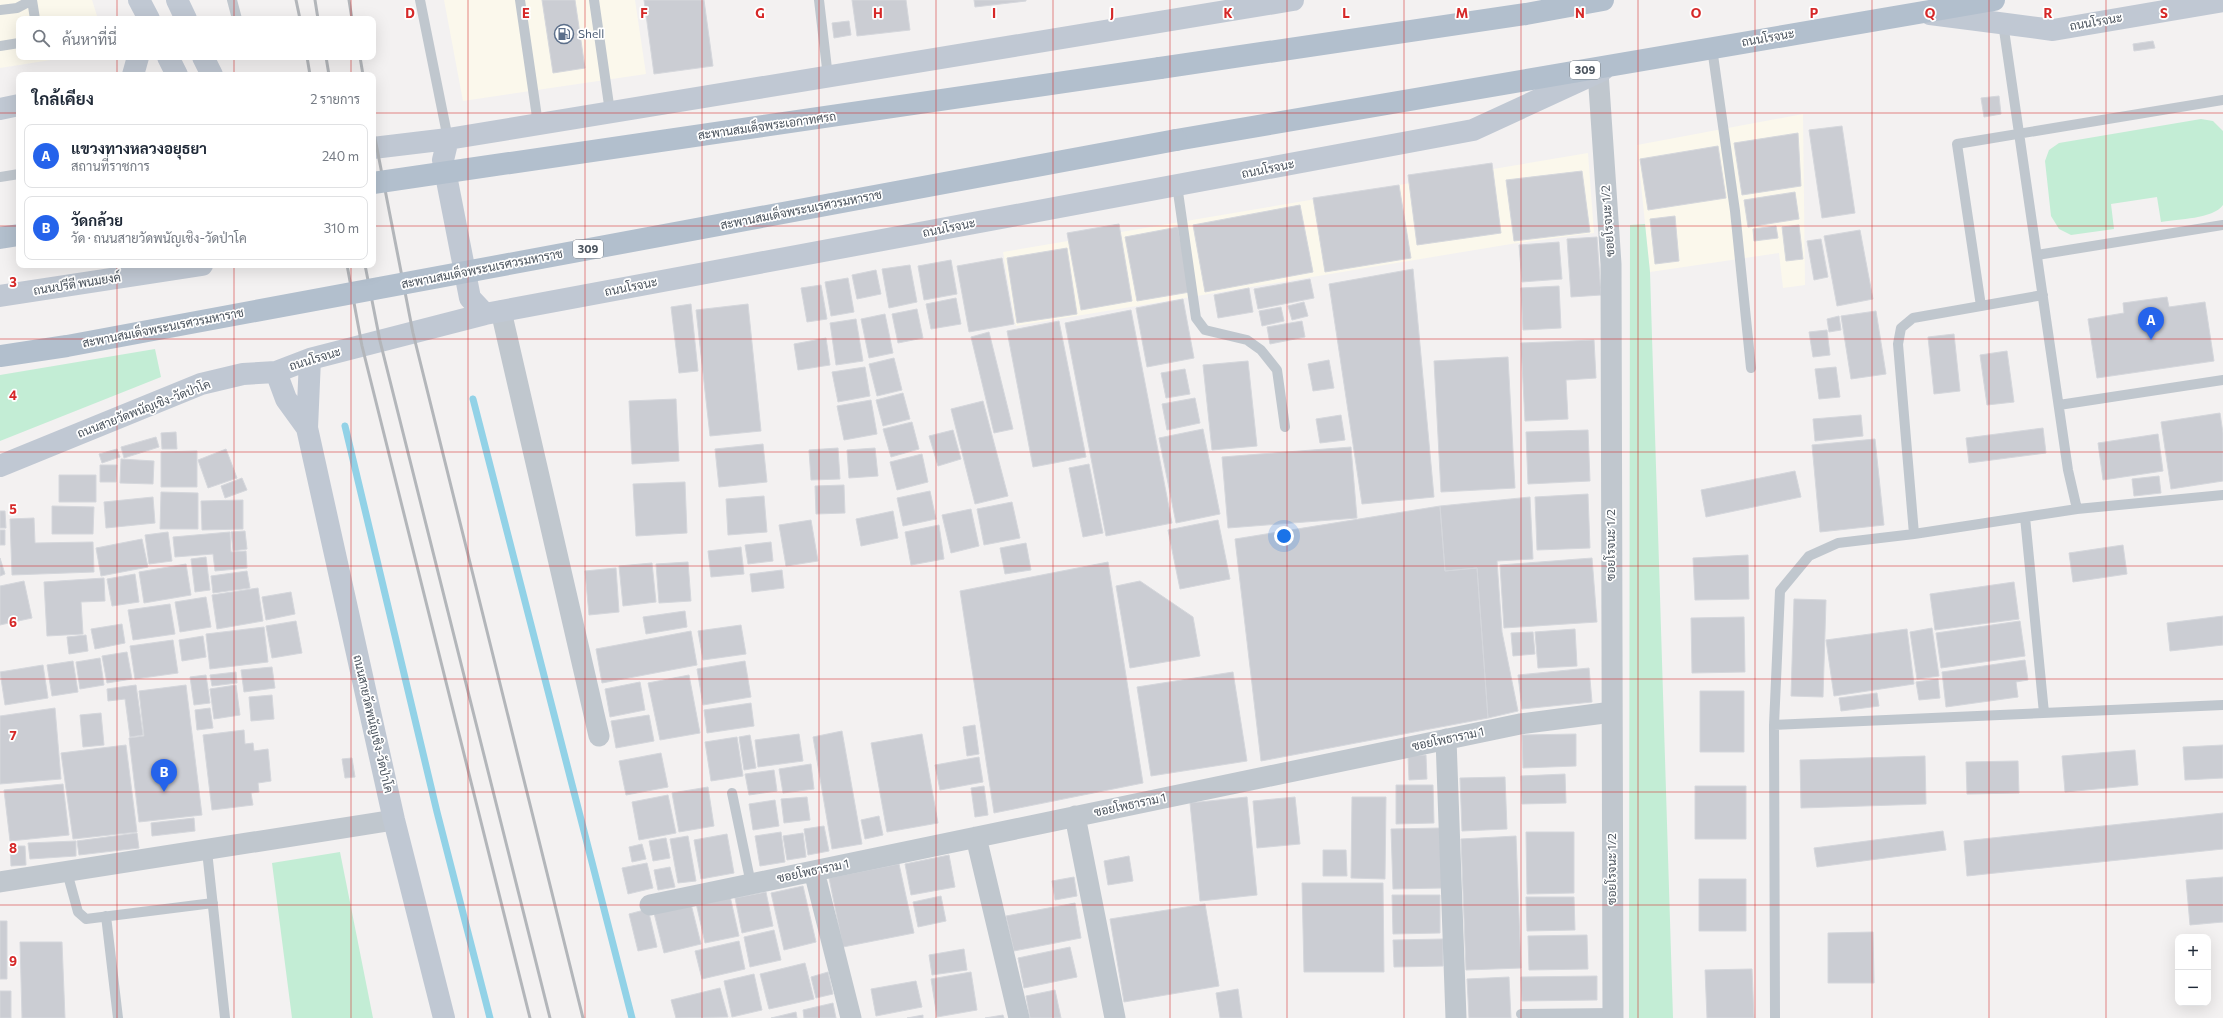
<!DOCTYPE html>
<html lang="th">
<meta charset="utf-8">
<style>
body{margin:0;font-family:Commissioner,Sarabun,sans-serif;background:#f2f2f3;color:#1f2937}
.controls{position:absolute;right:12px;bottom:12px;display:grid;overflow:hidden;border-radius:8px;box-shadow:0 4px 16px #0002}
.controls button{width:36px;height:36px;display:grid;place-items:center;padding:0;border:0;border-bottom:1px solid #e0e1e3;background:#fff;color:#1f2937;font:20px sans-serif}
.you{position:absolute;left:1284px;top:536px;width:14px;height:14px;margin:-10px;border:3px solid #fff;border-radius:50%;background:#1a73e8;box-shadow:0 0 0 6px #1a73e833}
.badge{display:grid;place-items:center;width:26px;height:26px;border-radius:50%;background:#2563eb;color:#fff;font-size:13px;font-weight:700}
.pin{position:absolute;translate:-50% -33px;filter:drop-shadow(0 1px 2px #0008)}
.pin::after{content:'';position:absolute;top:21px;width:14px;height:12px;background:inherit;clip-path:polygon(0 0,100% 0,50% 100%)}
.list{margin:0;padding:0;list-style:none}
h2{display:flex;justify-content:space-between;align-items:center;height:52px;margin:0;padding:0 16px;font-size:17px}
h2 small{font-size:13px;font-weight:400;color:#747a83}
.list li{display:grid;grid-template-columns:26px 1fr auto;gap:12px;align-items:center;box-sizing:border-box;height:64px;margin:0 8px 8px;padding:0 8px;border:1px solid #e0e1e3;border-radius:8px}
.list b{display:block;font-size:15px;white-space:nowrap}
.list p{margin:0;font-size:13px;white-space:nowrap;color:#747a83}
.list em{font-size:13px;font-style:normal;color:#747a83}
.icon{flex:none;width:22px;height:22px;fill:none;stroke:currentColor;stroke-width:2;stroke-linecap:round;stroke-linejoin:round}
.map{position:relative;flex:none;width:2223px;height:1018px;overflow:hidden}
.search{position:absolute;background:#fff;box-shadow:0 4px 16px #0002;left:16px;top:16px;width:360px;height:44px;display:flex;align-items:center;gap:10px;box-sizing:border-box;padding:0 14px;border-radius:8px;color:#747a83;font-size:15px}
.panel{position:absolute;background:#fff;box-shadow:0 4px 16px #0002;left:16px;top:72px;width:360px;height:196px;border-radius:8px}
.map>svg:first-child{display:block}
</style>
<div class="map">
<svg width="2223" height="1018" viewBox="0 0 2223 1018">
<rect width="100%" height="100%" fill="#f3f1f1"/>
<path fill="#fbf8ec" d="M0,0H92L98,19H19V57H70L0,68Z
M444,0H635L646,74L463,101Z
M1803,114L1805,285L1783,288L1779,253L1650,272L1637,145Z
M1588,153L1594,233L1511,244L1016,326L1003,252Z"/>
<path fill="#c3edd5" d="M2201,119L2213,121L2223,131V205C2213,219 2178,219 2161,222L2157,197L2111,204L2114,229L2071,235L2059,229L2051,216L2045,161L2049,150L2059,143Z
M1645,224L1650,272L1673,1018H1629L1630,225Z
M155,349L161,377L0,441V375Z
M340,852L373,1018H292L272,863Z"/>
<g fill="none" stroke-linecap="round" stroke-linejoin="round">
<path stroke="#92d2e7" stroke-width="7" d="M473,399L632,1018
M345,426L437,812L490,1018"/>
</g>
<path fill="#cbcdd3" stroke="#d5d7dc" d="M542,0H575L585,68L553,73Z
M644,0H704L713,66L654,74Z
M852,0H906L910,30L857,36Z
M974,0H1026V1L975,7Z
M849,21L851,35L834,38L832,23Z
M2153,41L2155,48L2134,51L2133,44Z
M1999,96L2001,114L1984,117L1981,98Z
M1842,126L1855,213L1822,218L1809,130Z
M1798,133L1801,186L1742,195L1734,143Z
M1718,146L1726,198L1648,210L1640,159Z
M1492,163L1501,233L1417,245L1408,175Z
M1582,171L1590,232L1514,241L1506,180Z
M1399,185L1411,258L1325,272L1313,198Z
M1795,192L1799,219L1748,227L1744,200Z
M1300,205L1313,272L1205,292L1193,225Z
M1675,216L1679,261L1655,264L1650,219Z
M1119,224L1132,301L1081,310L1067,233Z
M1799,225L1803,259L1786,261L1782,227Z
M1776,226L1778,238L1754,241L1753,229Z
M1178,227L1190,292L1137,301L1125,237Z
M1860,230L1873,299L1837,306L1824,236Z
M1597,237L1601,295L1571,297L1567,239Z
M1821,239L1828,277L1814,280L1807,241Z
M1559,242L1562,279L1522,282L1519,245Z
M1067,248L1077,314L1017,323L1007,258Z
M1002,258L1014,324L969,332L957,266Z
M951,260L957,294L924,300L918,266Z
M910,265L917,302L889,308L882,269Z
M1413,269L1434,497L1362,504L1329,284Z
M876,270L881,294L857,299L852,275Z
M848,278L854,312L831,316L825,282Z
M1310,279L1314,298L1258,309L1254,289Z
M821,285L827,319L807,322L801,288Z
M1559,286L1561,328L1523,330L1521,288Z
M1249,288L1253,312L1218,318L1214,295Z
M2167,297L2169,307L2205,302L2214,361L2097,378L2088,319L2124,313L2123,303Z
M956,298L961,324L931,329L926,304Z
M1183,299L1194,358L1147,367L1136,308Z
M1304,302L1308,316L1292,320L1288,306Z
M691,304L698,371L679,373L671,307Z
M748,304L761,431L710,436L696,310Z
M1281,307L1284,321L1262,326L1259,311Z
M917,309L923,338L898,343L892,314Z
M1131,310L1172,523L1106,536L1065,323Z
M1876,311L1886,374L1851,379L1841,316Z
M885,314L893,353L869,358L861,319Z
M1839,316L1841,330L1829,332L1827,319Z
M856,319L863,361L836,365L830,323Z
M1059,321L1086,457L1033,467L1007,331Z
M1302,321L1305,337L1270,344L1267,327Z
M1827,330L1830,355L1813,357L1809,332Z
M989,332L1013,429L994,433L971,337Z
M1954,334L1960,391L1934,394L1928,337Z
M826,338L830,365L798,370L794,344Z
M1594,340L1596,378L1566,380L1568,419L1525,421L1521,343Z
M2007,351L2014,402L1987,405L1980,355Z
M1508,357L1515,488L1441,492L1434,361Z
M894,358L902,390L877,396L869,364Z
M1329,360L1334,388L1313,391L1308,364Z
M1248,361L1257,446L1212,450L1203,365Z
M865,367L870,396L838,402L832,372Z
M1836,367L1840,397L1819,399L1815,369Z
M1185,369L1190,394L1166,398L1161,373Z
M903,393L910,419L883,426L876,400Z
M1195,398L1200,423L1167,430L1162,404Z
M676,399L679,461L632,464L629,401Z
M871,400L877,434L844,440L837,406Z
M983,401L1008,496L975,504L951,409Z
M2220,413L2223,433V481L2171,489L2161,422Z
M1341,415L1345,440L1320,443L1316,419Z
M1861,415L1863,436L1815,441L1813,419Z
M912,422L919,449L891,457L883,429Z
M2043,428L2046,453L1969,463L1966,438Z
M1203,429L1220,514L1176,523L1159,438Z
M953,430L961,459L938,466L929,436Z
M1588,430L1590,481L1528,484L1526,432Z
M176,432L177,449H162L161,433Z
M2158,434L2163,471L2103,480L2098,443Z
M156,437L159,447L124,458L121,447Z
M1875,439L1884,525L1820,532L1812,445Z
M763,444L767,482L719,487L715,449Z
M1351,447L1357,518L1228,528L1222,457Z
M838,448L840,479L811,480L809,450Z
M875,448L878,476L849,478L847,450Z
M117,449L120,457L102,463L99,454Z
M226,449L237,478L208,488L198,460Z
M197,451V487H161V452Z
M922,454L928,482L897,490L890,462Z
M121,459L154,461L153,484L120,483Z
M1089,464L1103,533L1083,537L1069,468Z
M100,465H117L116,482H100Z
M1795,471L1801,497L1706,517L1701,490Z
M59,475H96V502H59Z
M2159,476L2161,493L2134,496L2132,479Z
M242,478L247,490L225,498L221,486Z
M685,482L687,533L636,536L633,484Z
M844,485L845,513L816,514L815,486Z
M930,491L936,519L903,526L897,498Z
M161,492L198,493V529H160Z
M1588,494L1590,548L1537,550L1535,497Z
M764,496L767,532L728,535L726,499Z
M153,497L155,523L106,528L104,502Z
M1530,497L1533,559L1497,561L1502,632L1518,711L1488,718L1477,568L1445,571L1440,506Z
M243,500V529L202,530L201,501Z
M1012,502L1020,538L984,545L977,509Z
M52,506L94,507L93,534H52Z
M1440,506L1445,571L1477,568L1488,718L1261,761L1235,539Z
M971,509L979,546L951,553L942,515Z
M0,511H5L6,528H0Z
M893,511L898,538L861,546L856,519Z
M34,518L35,543L93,542L94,572L12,575L10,519Z
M811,520L818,561L786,566L779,525Z
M1218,520L1230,579L1180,589L1168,530Z
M939,525L944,559L911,565L905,532Z
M0,530H5V545H0Z
M245,531L247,549L233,551L231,532Z
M168,532L172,561L149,564L145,535Z
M230,532L231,552L246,551L247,568L215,571L213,554L175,557L173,537Z
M142,539L148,567L101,576L96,548Z
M771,542L773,561L748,564L745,545Z
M1026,543L1031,570L1005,574L1000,548Z
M2123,545L2127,574L2073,582L2069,553Z
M741,547L744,574L711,577L708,551Z
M1748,555L1749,599L1695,600L1693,558Z
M206,557L210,590L195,592L191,559Z
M0,558L5,574L0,576Z
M1592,558L1597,622L1504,628L1500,565Z
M688,562L691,601L659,603L656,564Z
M1108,562L1143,783L994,813L960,591Z
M652,563L656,602L623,606L619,566Z
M186,564L191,595L144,603L139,572Z
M616,568L619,612L589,615L585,571Z
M782,570L784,588L752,592L750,574Z
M247,571L250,588L213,593L211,576Z
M135,574L139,602L112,606L107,579Z
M104,578L105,601L81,602L83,634L47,636L44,582Z
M24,581L32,618L0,625V586Z
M1140,581L1193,617L1200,656L1130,668L1116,586Z
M2014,582L2019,619L1935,630L1930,594Z
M258,588L263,621L217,629L212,595Z
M291,592L295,614L266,620L262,597Z
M206,597L211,627L180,632L175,602Z
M1794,599L1826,600L1823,697L1791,696Z
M170,604L175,634L133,640L128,610Z
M685,611L687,627L646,634L643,617Z
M2223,616V645L2170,651L2167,623Z
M1744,617L1745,672L1692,673L1691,618Z
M296,621L302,653L272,658L266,626Z
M2020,621L2025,656L1941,668L1936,633Z
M122,624L125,643L95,649L91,629Z
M741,625L746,654L703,660L698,631Z
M264,627L268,662L210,669L206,634Z
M1932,628L1939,676L1917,679L1910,632Z
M1575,629L1577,666L1538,668L1535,632Z
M1907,629L1914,684L1834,696L1826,640Z
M691,631L697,665L602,683L596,649Z
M1533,632L1535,654L1513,656L1511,633Z
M86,635L88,651L69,654L67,637Z
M203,636L206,657L182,661L179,640Z
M173,640L178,673L135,679L130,646Z
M127,652L132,679L107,683L102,656Z
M100,658L104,685L80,689L76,662Z
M2025,660L2028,680L2016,682L2018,697L1946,707L1942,672Z
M73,661L78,692L52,696L47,665Z
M745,661L751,697L703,705L697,669Z
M43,665L48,698L5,705L0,672Z
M272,667L275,688L244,692L241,670Z
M1589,668L1592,702L1522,709L1518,675Z
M236,672L237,683L212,686L210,675Z
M1233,672L1247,761L1151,776L1137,687Z
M206,675L210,703L194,705L190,677Z
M689,675L700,733L660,740L648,683Z
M1938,679L1940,698L1919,700L1916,682Z
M640,682L645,710L610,717L605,689Z
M136,685L143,735L130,737L125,699L108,701L107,689Z
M186,685L202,815L139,822L129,738L144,736L139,691Z
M236,685L240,715L214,719L210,689Z
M1700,691H1744V752H1700Z
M1877,693L1879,706L1841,711L1839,698Z
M272,695L274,719L251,721L249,697Z
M751,703L754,726L707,733L704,710Z
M55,708L61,779L0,784V716Z
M210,708L213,728L197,730L195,710Z
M101,713L104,745L83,747L80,715Z
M649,715L654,741L616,748L611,721Z
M975,725L979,754L967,756L963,727Z
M244,730L245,744L253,743L254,751L268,749L271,781L258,783L259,792L251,793L253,805L212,810L203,735Z
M842,731L862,844L832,849L813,737Z
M799,734L803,761L758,767L755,740Z
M922,734L938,823L887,832L871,743Z
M1576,734V766L1523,768L1522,735Z
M750,735L756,768L744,770L739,737Z
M737,737L743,776L711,781L705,742Z
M126,745L137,832L73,839L61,753Z
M2223,745V778L2185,780L2183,747Z
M2135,750L2138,785L2065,792L2062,756Z
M661,753L668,787L626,795L619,761Z
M1426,755L1427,779L1409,780L1408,756Z
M1925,756L1926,804L1801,808L1800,760Z
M979,757L983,782L940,790L935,765Z
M352,758L355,777L345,778L342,759Z
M2018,761L2019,793L1967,794L1966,762Z
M811,764L814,789L783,793L779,769Z
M774,770L777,791L749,795L745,774Z
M1565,774L1566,803L1522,804L1521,776Z
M1505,777L1507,829L1462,831L1460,778Z
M63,784L69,835L10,841L4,790Z
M1396,785H1433L1434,823L1396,824Z
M984,786L988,815L975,817L971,788Z
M1695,786H1746V839H1695Z
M708,787L714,826L679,832L672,793Z
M668,795L676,833L639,840L632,802Z
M807,797L810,820L784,823L781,799Z
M1247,797L1257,895L1200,901L1190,803Z
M1295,797L1300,844L1257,848L1253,801Z
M1352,797H1386L1385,879L1351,878Z
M775,800L779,826L753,830L749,804Z
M2223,813V849L1967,876L1964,841Z
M879,816L883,835L865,839L861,820Z
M194,818L195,831L152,836L151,823Z
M824,826L829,851L808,855L804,829Z
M1441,828L1442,888L1393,889L1391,829Z
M1943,831L1946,850L1817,867L1814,848Z
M781,832L785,862L760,866L755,836Z
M1526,832H1574V893L1527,894Z
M137,833L139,848L79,855L77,841Z
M803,833L806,857L787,860L783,836Z
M727,834L734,873L701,879L694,840Z
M688,836L696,881L678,883L670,839Z
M1516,836L1521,968L1466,970L1461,839Z
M666,838L670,858L653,861L649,841Z
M76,841V856L30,859L28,843Z
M642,844L646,859L632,862L629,847Z
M10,846H25L26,865L11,866Z
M1323,850H1346L1347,876H1323Z
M949,855L955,887L911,895L905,864Z
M1129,856L1133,881L1108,885L1104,861Z
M647,863L653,888L628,894L622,868Z
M899,864L914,933L843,947L829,878Z
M670,867L675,887L658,890L654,870Z
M1074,877L1077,896L1055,900L1052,881Z
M2223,877V922L2190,925L2186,880Z
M1699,879H1746V931H1699Z
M1302,883H1383L1384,972H1304Z
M803,886L816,942L784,950L771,893Z
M766,892L773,926L742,933L735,898Z
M1392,895H1440V933L1393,934Z
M730,896L739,936L705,943L696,903Z
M941,896L946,921L918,927L913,902Z
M1526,897H1574L1575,930L1527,931Z
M1075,903L1081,938L1014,951L1006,916Z
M691,904L701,944L664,953L654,913Z
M1205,904L1219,986L1124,1002L1110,919Z
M648,909L657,947L638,951L629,914Z
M0,921H7V979H0Z
M774,930L781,960L750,967L744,937Z
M1873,932L1874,983H1828V933Z
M1587,935L1588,969L1529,970L1528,936Z
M1443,939V966L1394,967L1393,940Z
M739,941L745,969L702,979L695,951Z
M20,942H62L65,1018H22Z
M1070,947L1077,977L1024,988L1018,958Z
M964,949L967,970L932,975L929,955Z
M805,963L814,999L769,1009L760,974Z
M1752,969L1754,1018H1707L1705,970Z
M828,972L833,994L816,998L811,977Z
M971,972L977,1010L937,1017L931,979Z
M754,974L762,1010L732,1017L724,981Z
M1597,976V1000L1522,1001L1521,977Z
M1509,977L1511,1018H1469L1467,979Z
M916,981L922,1007L876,1016L871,989Z
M720,988L728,1017L676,1018L671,1000Z
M1238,989L1242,1018H1220L1216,993Z
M1055,990L1061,1018H1030L1026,996Z
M0,991H11V1018H0Z
M833,1003L836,1018H804L803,1010Z
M796,1012L797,1018H771Z
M923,1015V1018H907Z
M1003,1015L1004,1018H985Z"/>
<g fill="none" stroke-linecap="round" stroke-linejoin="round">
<path stroke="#c0c7ce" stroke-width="10" d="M232,0L237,19
M420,0L448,139
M520,0L538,124
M594,0L610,112
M819,0L828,77
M0,10L17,8L32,0L35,19
M2003,23L2068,470L2077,509
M0,46L19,43
M1712,48L1735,211L1751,368
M0,177L19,174
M1177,185L1196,318L1205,330L1247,340L1261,350L1277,370L1285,427
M2037,255L2223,225
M1981,306L1957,144L2223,100
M2059,405L2223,380
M2025,517L2044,713
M1914,534L1898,344L1901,328L1913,318L2043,295
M1774,725L2223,705
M732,793L751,884
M207,851L225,1018
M67,872L78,912L86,919L213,903
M106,916L118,1018
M1521,1014L1613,1013
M1775,1018L1774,725L1780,591L1809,556L1838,543L1914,534L2077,509L2223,495"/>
<path stroke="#c0c7ce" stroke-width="21" d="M1598,72L1611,264L1613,1018
M501,311L599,736
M1446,739L1456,1018
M1075,816L1115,1018
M976,837L1019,1018
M814,871L851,1018
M0,882L394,820
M650,905L1520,724L1612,712"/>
<path stroke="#c0c8d3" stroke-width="22" d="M139,0L149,19
M177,0L186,19
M1930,14L2053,30L2223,1
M168,57L177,75
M203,57L212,75
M133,75L138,57
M0,109L19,105
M448,139L443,160L470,298L485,314
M373,148L448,139L1293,0
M0,296L202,265
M310,359L307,428L394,820L444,1018
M276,372L286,399L307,428
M0,466L201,384L243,374L276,372L310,359L485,314L1473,130L1603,70"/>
<path stroke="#b2bfcd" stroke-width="22" d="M1160,68L1526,14L1603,0
M1176,140L1994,0
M0,238L19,235"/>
<path stroke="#b3b6ba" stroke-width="3" d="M296,0L300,19
M315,0L318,19
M349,0L352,19
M307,57L310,75
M326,57L329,75
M360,57L363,75
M373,128L413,333L583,1018
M347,265L362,346L530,1018
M365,265L380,341L550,1018"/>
<path stroke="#b2bfcd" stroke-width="22" d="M373,183L1160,68
M0,356L67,346L1176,140"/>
</g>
<path fill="none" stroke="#d62828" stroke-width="1" stroke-opacity="0.55" d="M117,0V19M234,0V19M351,0V19M468,0V1018M585,0V1018M702,0V1018M819,0V1018M936,0V1018M1053,0V1018M1170,0V1018M1287,0V1018M1404,0V1018M1521,0V1018M1638,0V1018M1755,0V1018M1872,0V1018M1989,0V1018M2106,0V1018M117,57V75M234,57V75M351,57V75M0,113H19M373,113H2223M0,226H19M373,226H2223M117,265V1018M234,265V1018M351,265V1018M0,339H2223M0,452H2223M0,566H2223M0,679H2223M0,792H2223M0,905H2223"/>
<defs>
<symbol id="fuel-ring" viewBox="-11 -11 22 22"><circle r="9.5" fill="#fff" stroke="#5c6f8a" stroke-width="1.5"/><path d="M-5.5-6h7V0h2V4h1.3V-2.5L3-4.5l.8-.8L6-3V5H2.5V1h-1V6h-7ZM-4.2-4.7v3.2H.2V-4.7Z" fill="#5c6f8a"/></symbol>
</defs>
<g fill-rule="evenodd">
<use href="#fuel-ring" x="553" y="23" width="22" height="22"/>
</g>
<g text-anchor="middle" stroke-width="3.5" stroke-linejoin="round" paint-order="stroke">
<g fill="#fff" stroke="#80878e" stroke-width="1">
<rect x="1570" y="61" width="30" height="18" rx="3"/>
<rect x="573" y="240" width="30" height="18" rx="3"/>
</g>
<g font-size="11" font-weight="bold" fill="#4a535d">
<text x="1585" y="74">309</text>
<text x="588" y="253">309</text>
</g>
<g font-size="12" fill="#4a535d" stroke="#fff">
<text transform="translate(2096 22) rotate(-10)" y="4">ถนนโรจนะ</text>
<text transform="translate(1768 38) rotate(-10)" y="4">ถนนโรจนะ</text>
<text transform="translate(767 126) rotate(-8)" y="4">สะพานสมเด็จพระเอกาทศรถ</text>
<text transform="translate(1268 169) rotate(-11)" y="4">ถนนโรจนะ</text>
<text transform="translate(801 210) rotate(-11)" y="4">สะพานสมเด็จพระนเรศวรมหาราช</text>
<text transform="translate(1608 221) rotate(-94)" y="4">ซอยโรจนะ 1/2</text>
<text transform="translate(949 228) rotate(-11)" y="4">ถนนโรจนะ</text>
<text transform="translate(482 269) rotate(-11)" y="4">สะพานสมเด็จพระนเรศวรมหาราช</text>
<text transform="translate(77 284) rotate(-9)" y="4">ถนนปรีดี พนมยงค์</text>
<text transform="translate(631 287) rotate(-11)" y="4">ถนนโรจนะ</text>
<text transform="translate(163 328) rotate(-11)" y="4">สะพานสมเด็จพระนเรศวรมหาราช</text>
<text transform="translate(315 359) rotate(-17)" y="4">ถนนโรจนะ</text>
<text transform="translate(144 409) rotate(-21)" y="4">ถนนสายวัดพนัญเชิง-วัดป่าโค</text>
<text transform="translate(1611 545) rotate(-90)" y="4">ซอยโรจนะ 1/2</text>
<text transform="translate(373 724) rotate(77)" y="4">ถนนสายวัดพนัญเชิง-วัดป่าโค</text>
<text transform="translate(1448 739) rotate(-12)" y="4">ซอยโพธาราม 1</text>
<text transform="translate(1130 805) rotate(-12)" y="4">ซอยโพธาราม 1</text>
<text transform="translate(1612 869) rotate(-90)" y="4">ซอยโรจนะ 1/2</text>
<text transform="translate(813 871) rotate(-12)" y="4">ซอยโพธาราม 1</text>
</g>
<g font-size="12" fill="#4e5e75" stroke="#fff" text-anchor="start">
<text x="578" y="38">Shell</text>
</g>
</g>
<g font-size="13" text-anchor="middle" font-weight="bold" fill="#d62828" stroke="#fff" stroke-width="3.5" stroke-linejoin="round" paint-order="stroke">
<text x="410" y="18">D</text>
<text x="526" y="18">E</text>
<text x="644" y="18">F</text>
<text x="760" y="18">G</text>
<text x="878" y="18">H</text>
<text x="994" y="18">I</text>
<text x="1112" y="18">J</text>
<text x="1228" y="18">K</text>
<text x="1346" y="18">L</text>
<text x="1462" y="18">M</text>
<text x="1580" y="18">N</text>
<text x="1696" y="18">O</text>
<text x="1814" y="18">P</text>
<text x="1930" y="18">Q</text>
<text x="2048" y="18">R</text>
<text x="2164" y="18">S</text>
<text x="13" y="287">3</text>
<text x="13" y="400">4</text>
<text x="13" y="514">5</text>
<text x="13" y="627">6</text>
<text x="13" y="740">7</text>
<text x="13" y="853">8</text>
<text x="13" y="966">9</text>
</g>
</svg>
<div class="controls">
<button>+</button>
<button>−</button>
</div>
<div class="you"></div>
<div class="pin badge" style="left:2151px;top:340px">A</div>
<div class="pin badge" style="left:164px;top:792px">B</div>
<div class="search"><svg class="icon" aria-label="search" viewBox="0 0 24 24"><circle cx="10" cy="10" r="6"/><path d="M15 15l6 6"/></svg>ค้นหาที่นี่</div>
<section class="panel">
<h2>ใกล้เคียง<small>2 รายการ</small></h2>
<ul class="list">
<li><span class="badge">A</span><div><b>แขวงทางหลวงอยุธยา</b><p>สถานที่ราชการ</p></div><em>240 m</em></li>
<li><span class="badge">B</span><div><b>วัดกล้วย</b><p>วัด · ถนนสายวัดพนัญเชิง-วัดป่าโค</p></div><em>310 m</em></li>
</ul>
</section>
</div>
